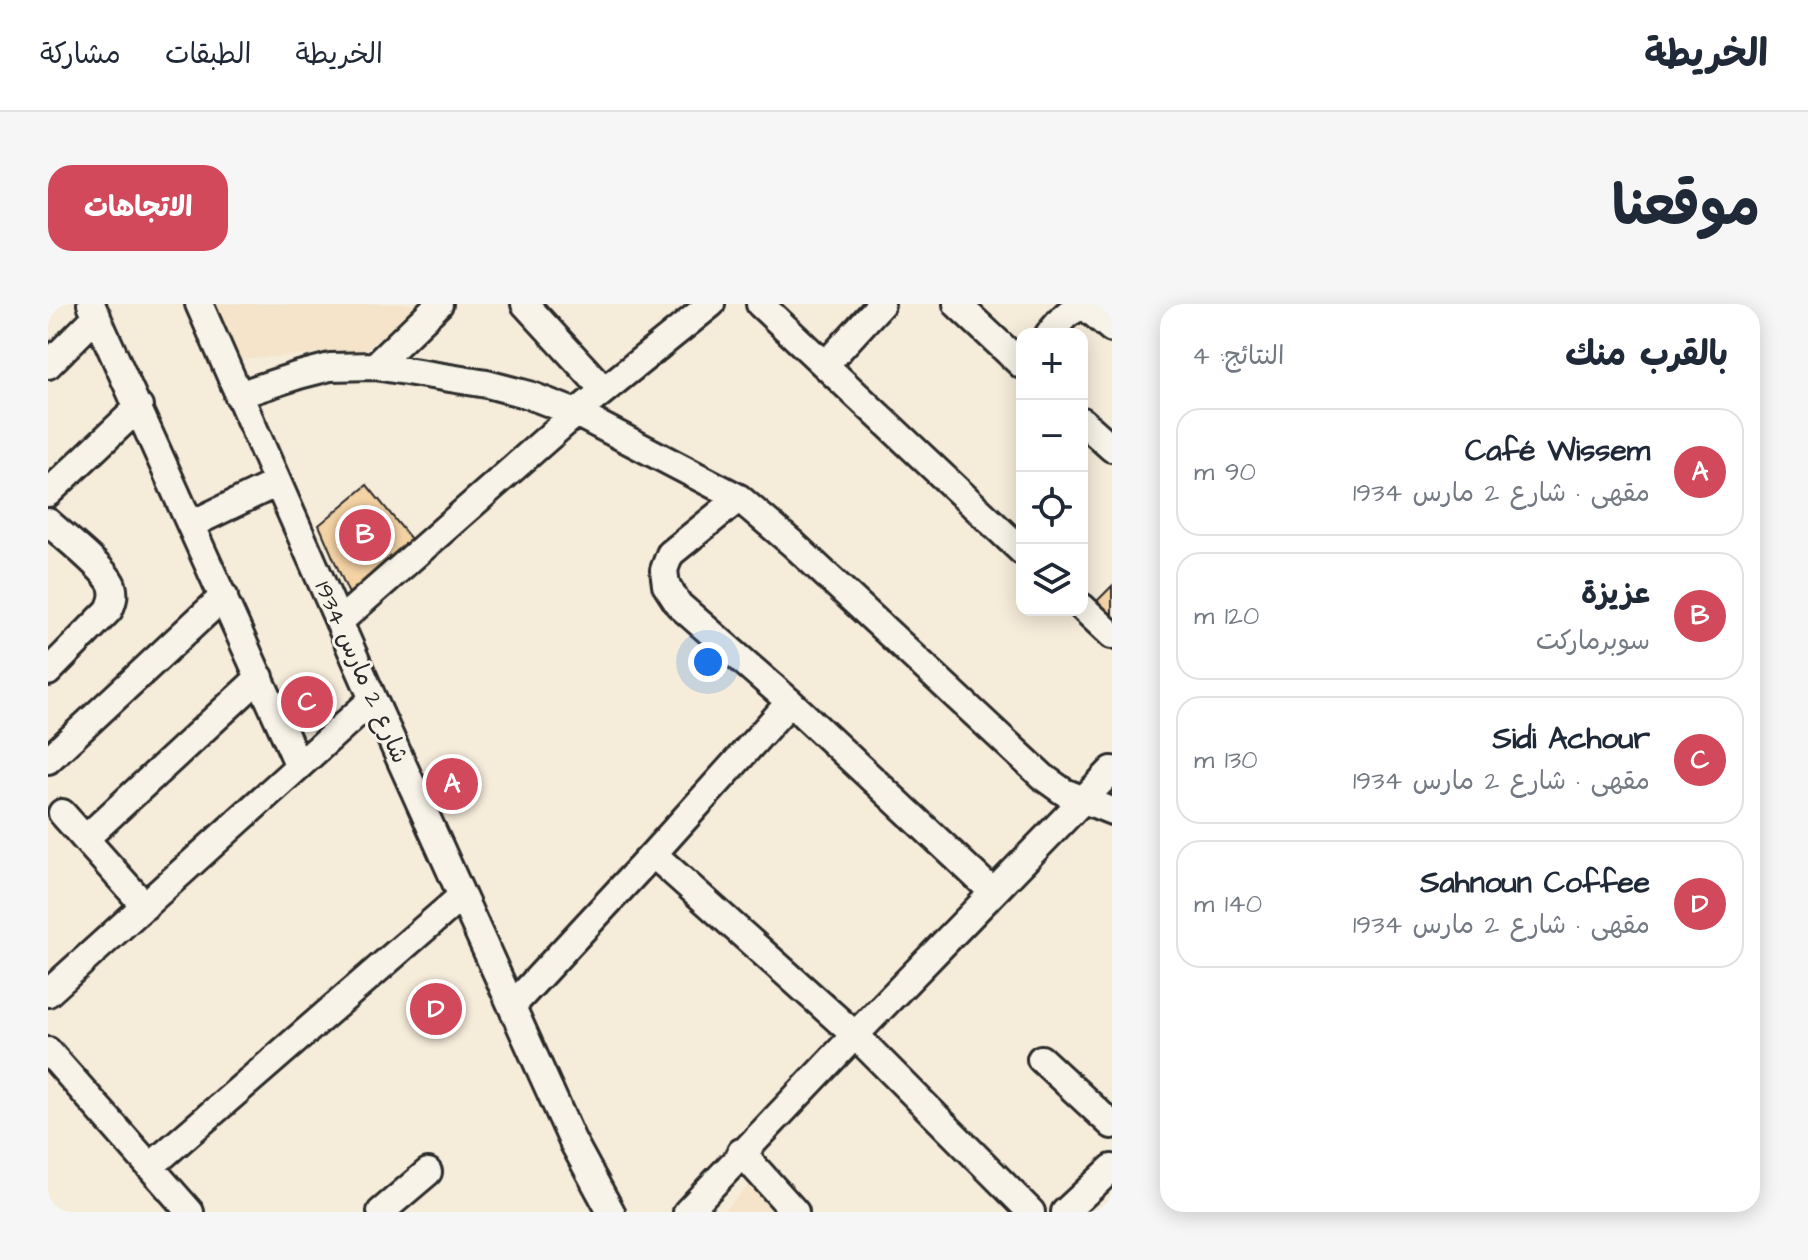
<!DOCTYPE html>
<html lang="ar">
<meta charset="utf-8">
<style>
body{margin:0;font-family:"Architects Daughter","Playpen Sans Arabic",sans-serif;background:#f6f6f7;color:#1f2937;direction:rtl}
.controls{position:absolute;right:24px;top:24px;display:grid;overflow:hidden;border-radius:16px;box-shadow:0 4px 20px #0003}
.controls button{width:72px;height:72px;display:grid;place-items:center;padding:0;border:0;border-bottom:2px solid #e0e1e3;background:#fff;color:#1f2937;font:40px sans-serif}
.you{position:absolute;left:660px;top:358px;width:28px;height:28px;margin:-20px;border:6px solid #fff;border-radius:50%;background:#1a73e8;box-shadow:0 0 0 12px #1a73e833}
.badge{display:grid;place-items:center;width:52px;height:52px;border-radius:50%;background:#d1495b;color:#fff;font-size:26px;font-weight:700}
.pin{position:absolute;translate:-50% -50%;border:4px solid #fff;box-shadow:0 2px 8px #0006}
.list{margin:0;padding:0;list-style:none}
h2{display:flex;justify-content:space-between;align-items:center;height:104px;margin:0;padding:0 32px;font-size:34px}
h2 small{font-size:26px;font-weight:400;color:#747a83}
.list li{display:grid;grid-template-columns:52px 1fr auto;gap:24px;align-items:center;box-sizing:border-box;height:128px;margin:0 16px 16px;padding:0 16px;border:2px solid #e0e1e3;border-radius:24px}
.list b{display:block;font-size:30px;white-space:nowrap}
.list p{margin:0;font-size:26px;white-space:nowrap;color:#747a83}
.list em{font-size:26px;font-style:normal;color:#747a83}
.icon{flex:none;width:44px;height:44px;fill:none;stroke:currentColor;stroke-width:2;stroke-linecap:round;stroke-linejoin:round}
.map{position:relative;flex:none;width:1064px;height:908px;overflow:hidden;direction:ltr;border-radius:24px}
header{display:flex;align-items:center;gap:48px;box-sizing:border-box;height:112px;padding:0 40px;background:#fff;border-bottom:2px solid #e0e1e3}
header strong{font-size:38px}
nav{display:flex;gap:44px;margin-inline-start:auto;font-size:28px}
.intro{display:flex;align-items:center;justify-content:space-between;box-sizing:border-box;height:192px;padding:0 48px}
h1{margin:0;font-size:56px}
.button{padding:20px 36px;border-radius:24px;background:#d1495b;color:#fff;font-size:28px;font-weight:700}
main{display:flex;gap:48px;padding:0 48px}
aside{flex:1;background:#fff;border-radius:24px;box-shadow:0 4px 20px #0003}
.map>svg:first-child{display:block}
</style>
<header>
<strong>الخريطة</strong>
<nav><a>الخريطة</a><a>الطبقات</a><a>مشاركة</a></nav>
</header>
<div class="intro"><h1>موقعنا</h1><a class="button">الاتجاهات</a></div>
<main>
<aside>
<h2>بالقرب منك<small>النتائج: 4</small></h2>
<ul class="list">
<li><span class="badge">A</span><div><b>Café Wissem</b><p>مقهى · شارع 2 مارس 1934</p></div><em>90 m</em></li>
<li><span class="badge">B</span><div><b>عزيزة</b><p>سوبرماركت</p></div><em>120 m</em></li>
<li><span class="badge">C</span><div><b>Sidi Achour</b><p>مقهى · شارع 2 مارس 1934</p></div><em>130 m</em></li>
<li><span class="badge">D</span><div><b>Sahnoun Coffee</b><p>مقهى · شارع 2 مارس 1934</p></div><em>140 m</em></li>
</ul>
</aside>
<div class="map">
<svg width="1064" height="908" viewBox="0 0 1064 908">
<rect width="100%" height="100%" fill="#f6ecda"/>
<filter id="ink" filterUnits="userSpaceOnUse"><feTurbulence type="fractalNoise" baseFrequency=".0125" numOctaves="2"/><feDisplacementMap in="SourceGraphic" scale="16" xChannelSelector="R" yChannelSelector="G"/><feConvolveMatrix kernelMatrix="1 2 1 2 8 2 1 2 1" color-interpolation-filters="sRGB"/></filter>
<g filter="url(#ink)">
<path fill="#f5e4ca" d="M168,0H370L318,46L192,56Z
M703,879L729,908H674Z"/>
<path fill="#f3d2a4" stroke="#2b2b2b" stroke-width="2" d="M319,181L367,240L309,292L300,288L271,221Z
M1064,282V313L1048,298Z"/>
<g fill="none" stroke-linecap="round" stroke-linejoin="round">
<defs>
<path id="minor" d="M43,0L251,462
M151,0L325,395L525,838L563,908
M477,0L556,86
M712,0L974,247
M909,0L974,61
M1001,30C1012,18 1021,3 1038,3L1064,25
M0,61L49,12
M777,61L833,0
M327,62L391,0
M190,91L251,71L282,63L327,62L439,80L481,91L528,109L691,194L745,240L995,473L1016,488L1064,507
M1034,117L1064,144
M0,189L91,103
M691,194L622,250L616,266L618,281L631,301L742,398L945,588
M0,218C15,232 57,264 64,281C67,291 65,297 61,306L0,368
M144,220L229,179
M1034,303L1064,331
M291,318L528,109L663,0
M0,456L176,292
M14,509L97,602
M37,535L212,373
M605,550L807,731L983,908
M0,689L325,395
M464,702L605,550L742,398
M0,747L142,908
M993,755L1064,821
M693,848L747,908
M102,863L414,592
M333,908L380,868
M639,908L807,731L1064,466
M1017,908L1064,864"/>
</defs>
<use href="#minor" stroke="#2b2b2b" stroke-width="32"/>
<use href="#minor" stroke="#f7f3e8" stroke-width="26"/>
</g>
</g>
<g text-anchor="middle" stroke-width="6" stroke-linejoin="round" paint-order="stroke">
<g font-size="24" fill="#2b2b2b" stroke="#f7f3e8">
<text transform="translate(314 368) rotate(66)" y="8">شارع 2 مارس 1934</text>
</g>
</g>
</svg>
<div class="controls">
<button>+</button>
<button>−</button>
<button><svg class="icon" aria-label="locate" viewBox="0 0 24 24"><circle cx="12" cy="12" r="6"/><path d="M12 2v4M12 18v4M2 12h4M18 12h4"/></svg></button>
<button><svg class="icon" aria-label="layers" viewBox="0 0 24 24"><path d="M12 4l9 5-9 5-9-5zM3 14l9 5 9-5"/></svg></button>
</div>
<div class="you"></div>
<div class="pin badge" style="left:404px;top:480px">A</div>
<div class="pin badge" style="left:317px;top:231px">B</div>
<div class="pin badge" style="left:259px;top:398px">C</div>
<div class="pin badge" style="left:388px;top:705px">D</div>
</div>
</main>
